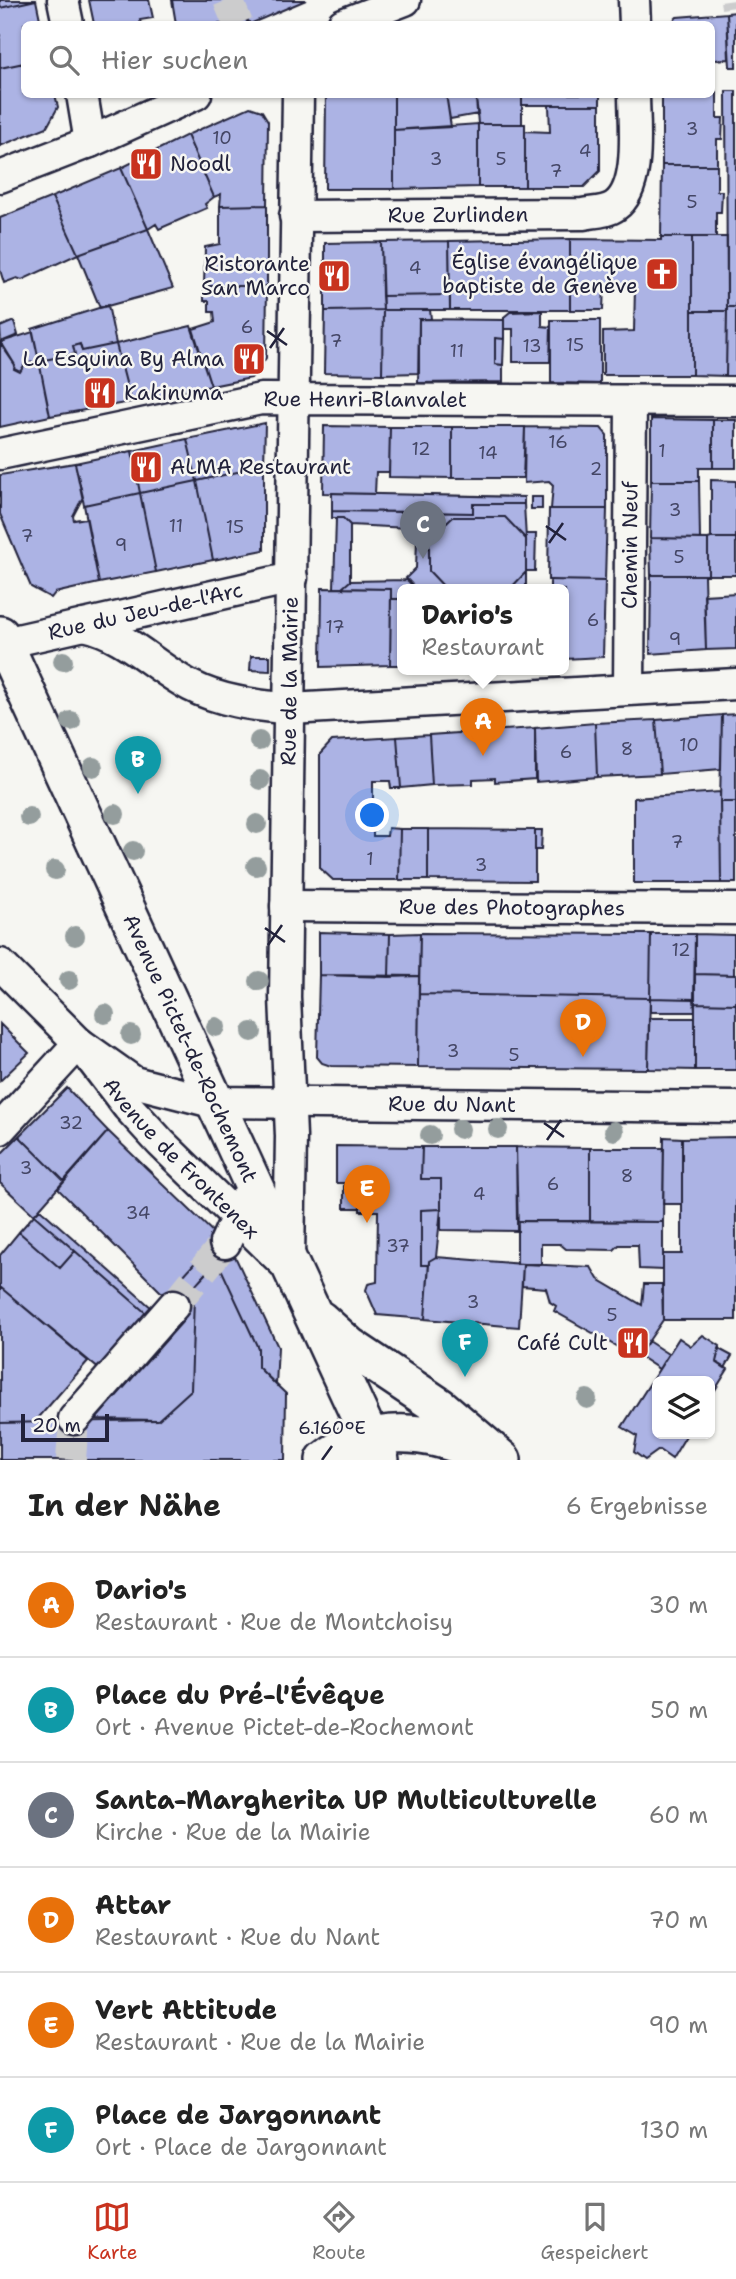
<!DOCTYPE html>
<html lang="de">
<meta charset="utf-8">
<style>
body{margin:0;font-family:"Shantell Sans",sans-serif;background:#f2f2f2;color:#222}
.controls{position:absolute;right:21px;bottom:21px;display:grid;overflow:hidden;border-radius:10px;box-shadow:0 2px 5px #0004}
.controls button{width:63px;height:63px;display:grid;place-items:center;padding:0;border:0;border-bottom:2px solid #e0e0e0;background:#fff;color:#222;font:35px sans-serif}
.scale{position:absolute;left:21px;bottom:18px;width:88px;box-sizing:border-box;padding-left:7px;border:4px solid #22223b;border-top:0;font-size:19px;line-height:24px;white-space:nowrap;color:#22223b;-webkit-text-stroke:5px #f6f6f2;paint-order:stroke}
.you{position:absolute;left:373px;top:816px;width:24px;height:24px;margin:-18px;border:5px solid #fff;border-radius:50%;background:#1a73e8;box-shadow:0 0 0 10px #1a73e833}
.badge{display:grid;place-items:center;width:46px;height:46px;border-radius:50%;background:#c8321e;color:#fff;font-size:23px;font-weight:700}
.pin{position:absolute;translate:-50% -58px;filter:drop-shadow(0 2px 4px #0008)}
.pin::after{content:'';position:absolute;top:37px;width:24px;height:21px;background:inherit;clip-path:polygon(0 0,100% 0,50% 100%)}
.popup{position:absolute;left:397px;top:584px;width:172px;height:91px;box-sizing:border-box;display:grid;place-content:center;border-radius:10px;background:#fff;filter:drop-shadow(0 2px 5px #0005);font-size:23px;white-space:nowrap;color:#767676}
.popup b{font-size:26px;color:#222}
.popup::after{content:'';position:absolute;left:50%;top:100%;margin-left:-14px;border:14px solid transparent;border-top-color:#fff}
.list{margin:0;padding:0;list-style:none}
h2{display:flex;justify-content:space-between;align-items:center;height:91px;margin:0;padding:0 28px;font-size:30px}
h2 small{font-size:23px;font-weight:400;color:#767676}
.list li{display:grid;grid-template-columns:46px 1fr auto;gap:21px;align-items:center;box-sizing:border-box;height:105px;padding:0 28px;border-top:2px solid #e0e0e0}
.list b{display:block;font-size:26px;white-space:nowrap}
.list p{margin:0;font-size:23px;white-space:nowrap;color:#767676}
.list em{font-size:23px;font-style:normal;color:#767676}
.icon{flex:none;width:38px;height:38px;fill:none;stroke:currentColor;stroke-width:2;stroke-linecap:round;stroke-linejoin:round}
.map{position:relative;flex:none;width:736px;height:1460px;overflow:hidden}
.search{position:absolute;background:#fff;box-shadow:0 2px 5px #0004;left:21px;right:21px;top:21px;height:77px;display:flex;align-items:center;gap:18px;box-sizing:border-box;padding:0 24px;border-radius:10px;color:#767676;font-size:26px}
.sheet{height:721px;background:#fff}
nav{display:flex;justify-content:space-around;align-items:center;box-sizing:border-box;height:98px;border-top:2px solid #e0e0e0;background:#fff;font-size:19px;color:#767676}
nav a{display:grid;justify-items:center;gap:4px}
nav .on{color:#c8321e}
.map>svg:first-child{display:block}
</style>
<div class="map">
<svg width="736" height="1460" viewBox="0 0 736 1460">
<rect width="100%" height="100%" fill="#f6f6f2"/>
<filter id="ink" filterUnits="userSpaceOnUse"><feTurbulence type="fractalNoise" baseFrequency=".0143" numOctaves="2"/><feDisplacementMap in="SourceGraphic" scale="14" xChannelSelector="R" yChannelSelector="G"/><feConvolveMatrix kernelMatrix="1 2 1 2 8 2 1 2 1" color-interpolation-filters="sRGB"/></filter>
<g filter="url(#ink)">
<path fill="#acb3e4" stroke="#22223b" stroke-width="2" d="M0,0H36L0,8Z
M36,0L41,24H24V63L0,68V8Z
M89,0H149L153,18L140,20L141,24H94Z
M172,0H237L248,24H176Z
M237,0H306L250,24Z
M736,12V67H730L727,13Z
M727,13L729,59L712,60V24H670L677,17Z
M24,63V94H55L58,107L47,127L0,146V68Z
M726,91H736V307H727Z
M712,92H717V118H723L722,139H717V165H662V94Z
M326,94H394V189H325Z
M394,94H446L451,127L394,130Z
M446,94H508L476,99L478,114L450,119Z
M508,94H522V124H478L476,99Z
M522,94H600V105H522Z
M549,105H600V171L584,187H525V131L550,132Z
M250,107L262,111L268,121L267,205L220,206L221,194L214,197L187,135Z
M478,124H525V187H478Z
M478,124V187L394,189V130Z
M187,135L214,197L205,204L207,208L159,229L156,224L148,229L121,168Z
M662,165H717V191H722L721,212H716V237H661Z
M121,168L148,229L78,254L52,197Z
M52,197L78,254L22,280L17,278L4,283L0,270V218Z
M267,205V286H204L205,247L220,244V206Z
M148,229L173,288L100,308L78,254Z
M661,237H692V375H603V332L634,331L635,287L570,285V239L661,240Z
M692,237H727V311H692Z
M570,239V310H450L449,241Z
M449,241L450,295L382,296L381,242Z
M381,242L383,310L325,311V243Z
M570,285L604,286L603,310H570Z
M204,286H267L266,358L251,378L211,386L193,329L215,322L214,312H209V301H204Z
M450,295V310H383L382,296Z
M108,305L116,344L82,351L80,344L73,346L75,354L39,361L32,329Z
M727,307H736V376H726Z
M383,310L382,374L324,373L325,311Z
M383,310H430L431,319H419V373L382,374Z
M542,311V326L551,327L550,362H513V329H504V317L510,312Z
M692,311H727L726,376L692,375Z
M419,319L504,320V339L495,338V364L503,365V382L418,383Z
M551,320H600V384L551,383Z
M14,321L18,335L1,342L0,327Z
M191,326L211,386L131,402L116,344Z
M33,332L39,361L25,364L20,372L14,369L15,365L1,342Z
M495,338L504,339L503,365L495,364Z
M0,343L15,365L14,369L20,372L25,364L39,361L50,416L0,427Z
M80,344L82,351L116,344L131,402L50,416L39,361L75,354L73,346Z
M651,419L713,420V468H699V481H651Z
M713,420H736V468H713Z
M265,423L264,466L197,481L187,439Z
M324,426L390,427L389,472H376L375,494L323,493Z
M390,427H452V478L389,477Z
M452,427H525L523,478H452Z
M525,427L601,428L607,435V509H551L553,485L549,481L524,483Z
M187,439L197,481L140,493L132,451Z
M132,451L140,493L84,505L75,463Z
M75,463L83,497L73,516L74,520L86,518L99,583L55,593L51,598L31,587L0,514V475Z
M264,466V550L213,560L197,481Z
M711,480L736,481V538H711Z
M197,481L213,560L156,572L140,493Z
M651,481H699L700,539L650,538Z
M140,493L156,572L99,583L84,505Z
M332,493L524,497V504H473V513L332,511Z
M531,497H542V509H531Z
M473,504H524L526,539L505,517H452L429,539V571L447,590H417L406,578L416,568L417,539L407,529L423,512L473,513Z
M549,509H607L605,581L548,580Z
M332,511L423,512L408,528L350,525L343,518H332Z
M452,517H505L526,539V572L509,590H447L429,571V539Z
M336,518H343L350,525V581L342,588H334Z
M526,534H536L535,571H526Z
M650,538L708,539V575H651Z
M711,538H736V575H708V539Z
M526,572V590H509Z
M651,575H704L706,650L650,654Z
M407,580L417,590H430H402V599H391V589L342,588L350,581Z
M550,580L605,581L603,657L564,659V590H550Z
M322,588L391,589L390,665L321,667Z
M736,593V649L706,650L704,595Z
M391,599H402V665H390Z
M251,656H270V671L250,670Z
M736,714V802H720L722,715Z
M722,715L721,769L660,774L656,720Z
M656,720L660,774L597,777L595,723Z
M595,723L597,777L536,782L535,728Z
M535,728V779L495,782V778L473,779V784L432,785L429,735Z
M429,735L432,785L401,788L397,737Z
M397,737L401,788H391L390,781H373V836H387L388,828L400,829L399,880H333L320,868V754L332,741Z
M720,792L721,883H634V798Z
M720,802H736V883H721Z
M400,829H428V880H399Z
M428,829L535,830V881L428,880Z
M535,830H542L541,850H535Z
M319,932L390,934L389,977L319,975Z
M420,933L419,976L389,977L390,934Z
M420,933L651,934L650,998L419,994Z
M651,934H695L694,999L650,998Z
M695,934L734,935V975L695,974Z
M695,974L736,975V1004L695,1003Z
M319,975L419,976L418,1067L331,1066L322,1063L317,1057Z
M419,994L650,998L648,1069L418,1067Z
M650,998L694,999L695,1012H650Z
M695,1003L736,1004V1070H695Z
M649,1018H695V1070L648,1069Z
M0,1024L29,1053L0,1081Z
M67,1088L108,1131L64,1181L19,1136Z
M108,1131L218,1237L165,1296L58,1189Z
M19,1136L64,1181L34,1215L0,1183V1155Z
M664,1137L682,1138V1204H663Z
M736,1137V1320H663V1254H682V1138Z
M336,1146L422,1147L421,1179H441V1209L421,1210V1265H429L425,1319L377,1315L366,1290L368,1284L377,1282L378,1211H360V1183H336Z
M422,1147H516L518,1231L441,1230V1179H421Z
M516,1147L590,1148V1221H517Z
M590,1148H664L663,1222L590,1221Z
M344,1183H360V1208H344Z
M40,1209L153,1309L147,1314L34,1215Z
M441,1209L436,1257L429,1261V1265H421V1210Z
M34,1215L75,1251L60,1268L19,1232Z
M517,1221L663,1222V1270L639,1269L638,1245H619L614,1250L566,1249L560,1244H541V1264H517Z
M19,1232L60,1268L75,1251L147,1314L100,1370L0,1287V1255Z
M218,1237L231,1248L188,1293L194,1297L183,1314L165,1296Z
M231,1248L278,1347L276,1385L258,1367V1348L217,1260Z
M436,1257L523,1264L519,1327L425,1319L429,1261Z
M217,1260L258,1348V1367L286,1394L285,1460H0V1423L158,1420L191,1390L194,1297L188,1293Z
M523,1264L591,1267L598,1279L642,1305L644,1284H662L663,1320L637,1358L554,1311L556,1306L550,1302L546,1288L522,1286Z
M0,1287L88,1361L34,1423H0Z
M194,1297L191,1390L158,1420L96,1419L184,1320L183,1314Z
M703,1335L720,1346L716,1362L728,1369L710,1398V1381H657V1434H687L672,1459L659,1450L645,1460L634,1452L637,1436L622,1427L679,1338L691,1346Z
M648,1341L668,1354L659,1369L639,1356Z
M719,1349L732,1356L725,1368L716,1362Z"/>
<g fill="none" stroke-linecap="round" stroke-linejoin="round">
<path stroke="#cccccd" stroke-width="30" stroke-dasharray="30 15" stroke-linecap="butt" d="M228,0L238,24
M735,0L736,7
M174,1305L225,1243
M71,1460L74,1419"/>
<defs>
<g id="minor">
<path d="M63,0L68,24"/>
<path d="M634,0L635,24"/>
<path d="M343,24L405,0"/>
<path d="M82,94L90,142"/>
<path d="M0,177L90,142L196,94"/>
<path id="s1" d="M295,216L583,214C593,212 607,212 615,206C642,187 634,124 634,94"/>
<path id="s2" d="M0,454L261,399L736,401"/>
<path d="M84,625C126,634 153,666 191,686C222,702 255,705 290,709L736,684"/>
<path id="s3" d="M0,644L292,578"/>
<path id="s4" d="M629,689L631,401"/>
<path id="s5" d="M286,906L736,909"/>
<path id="s6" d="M0,964L79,1043L128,1107L161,1143L286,1265"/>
<path id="s7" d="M79,1043L134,1082L212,1102L736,1107"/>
<path d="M0,1129L79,1043"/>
<path d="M225,1243L244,1201"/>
<path id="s8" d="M289,1259L291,1136L285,997L298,94"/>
<path d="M74,1419L174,1305"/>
</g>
<g id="major">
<path id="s9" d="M0,635L380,1460"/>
<path d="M320,1320L349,1346L440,1407L502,1460"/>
<path d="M325,1460C372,1422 431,1430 482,1454"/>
</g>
</defs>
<use href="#minor" stroke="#22223b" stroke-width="35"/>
<use href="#major" stroke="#22223b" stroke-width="42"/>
<use href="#minor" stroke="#f6f6f2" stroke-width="30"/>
<use href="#major" stroke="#f6f6f2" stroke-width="37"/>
</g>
<g fill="#949d9d">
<circle cx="63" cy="661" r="10"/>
<circle cx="71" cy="721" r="10"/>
<circle cx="259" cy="741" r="10"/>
<circle cx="93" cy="767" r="10"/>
<circle cx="260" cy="780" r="10"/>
<circle cx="115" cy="814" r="10"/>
<circle cx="29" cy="817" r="10"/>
<circle cx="257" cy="824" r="10"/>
<circle cx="133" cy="851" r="10"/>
<circle cx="256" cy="866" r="10"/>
<circle cx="55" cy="870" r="10"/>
<circle cx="75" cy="936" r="10"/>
<circle cx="69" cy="980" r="10"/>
<circle cx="259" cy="981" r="10"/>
<circle cx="105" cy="1014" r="10"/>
<circle cx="216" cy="1027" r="10"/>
<circle cx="252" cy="1032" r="10"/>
<circle cx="131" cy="1035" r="10"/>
<circle cx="460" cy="1129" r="10"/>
<circle cx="498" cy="1129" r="10"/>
<circle cx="614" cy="1131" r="10"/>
<circle cx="430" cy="1135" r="10"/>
<circle cx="587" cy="1399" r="10"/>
</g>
</g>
<path fill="none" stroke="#22223b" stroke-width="2.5" d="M267,331L287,345M270,348L284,328M546,526L566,540M549,543L563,523M265,928L285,942M268,945L282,925M544,1123L564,1137M547,1140L561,1120M322,1460L332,1446"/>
<defs>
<symbol id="restaurant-square" viewBox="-11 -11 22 22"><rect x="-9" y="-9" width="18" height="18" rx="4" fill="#c8321e" stroke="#f6f6f2"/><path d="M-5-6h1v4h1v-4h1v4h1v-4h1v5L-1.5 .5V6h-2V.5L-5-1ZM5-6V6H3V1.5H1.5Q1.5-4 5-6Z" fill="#fff"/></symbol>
<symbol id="church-square" viewBox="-11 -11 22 22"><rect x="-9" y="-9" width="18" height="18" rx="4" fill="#c8321e" stroke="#f6f6f2"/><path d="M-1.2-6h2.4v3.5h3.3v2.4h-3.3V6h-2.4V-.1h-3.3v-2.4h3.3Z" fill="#fff"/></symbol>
</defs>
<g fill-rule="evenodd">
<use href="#restaurant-square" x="127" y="145" width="38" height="38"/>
<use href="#church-square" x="643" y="255" width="38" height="38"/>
<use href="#restaurant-square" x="315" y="257" width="38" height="38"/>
<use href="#restaurant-square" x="230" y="340" width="38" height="38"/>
<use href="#restaurant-square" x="81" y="374" width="38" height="38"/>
<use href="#restaurant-square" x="127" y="448" width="38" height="38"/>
<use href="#restaurant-square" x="614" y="1324" width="38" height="38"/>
</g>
<g text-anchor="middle" stroke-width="5" stroke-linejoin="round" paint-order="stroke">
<g font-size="18" fill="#444665">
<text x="692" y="135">3</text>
<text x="222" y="144">10</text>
<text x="585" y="157">4</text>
<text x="436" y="165">3</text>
<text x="501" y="165">5</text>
<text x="556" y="177">7</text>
<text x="692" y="208">5</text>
<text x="415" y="274">4</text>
<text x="247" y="333">6</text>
<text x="336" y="347">7</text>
<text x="575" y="351">15</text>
<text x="532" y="352">13</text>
<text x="457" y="357">11</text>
<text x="558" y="448">16</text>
<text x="421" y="455">12</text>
<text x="662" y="457">1</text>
<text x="488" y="459">14</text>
<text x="596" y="475">2</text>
<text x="675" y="516">3</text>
<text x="176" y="532">11</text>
<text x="235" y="533">15</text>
<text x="27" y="542">7</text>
<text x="121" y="551">9</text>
<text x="679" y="563">5</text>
<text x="593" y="626">6</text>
<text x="335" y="633">17</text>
<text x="675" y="645">9</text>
<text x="689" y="751">10</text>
<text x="627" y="755">8</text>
<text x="566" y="758">6</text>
<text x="677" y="848">7</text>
<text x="370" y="865">1</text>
<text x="481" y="871">3</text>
<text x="681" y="956">12</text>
<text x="453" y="1057">3</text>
<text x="514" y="1061">5</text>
<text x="71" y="1129">32</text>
<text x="26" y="1174">3</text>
<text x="627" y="1182">8</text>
<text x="553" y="1190">6</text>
<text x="479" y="1200">4</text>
<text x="138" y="1219">34</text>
<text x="398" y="1252">37</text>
<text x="473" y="1308">3</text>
<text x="612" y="1321">5</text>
</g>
<g font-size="21" fill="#22223b" stroke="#f6f6f2" text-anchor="end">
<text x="170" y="171" text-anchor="start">Noodl</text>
<text x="638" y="269">Église évangélique<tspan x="638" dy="24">baptiste de Genève</tspan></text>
<text x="310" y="271">Ristorante<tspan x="310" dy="24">San Marco</tspan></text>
<text x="224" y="366">La Esquina By Alma</text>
<text x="124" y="400" text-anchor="start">Kakinuma</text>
<text x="170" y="474" text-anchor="start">ALMA Restaurant</text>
<text x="608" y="1350">Café Cult</text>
</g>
<g font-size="21" fill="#22223b" stroke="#f6f6f2">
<text dy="7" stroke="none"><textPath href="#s1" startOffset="163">Rue Zurlinden</textPath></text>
<text dy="7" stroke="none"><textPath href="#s2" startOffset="371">Rue Henri-Blanvalet</textPath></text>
<text dy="7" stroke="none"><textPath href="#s4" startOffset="144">Chemin Neuf</textPath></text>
<text dy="7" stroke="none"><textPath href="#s3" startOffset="149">Rue du Jeu-de-l'Arc</textPath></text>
<text dy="7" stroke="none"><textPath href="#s8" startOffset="578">Rue de la Mairie</textPath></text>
<text dy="7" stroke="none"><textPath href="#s5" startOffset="226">Rue des Photographes</textPath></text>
<text dy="7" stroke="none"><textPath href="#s9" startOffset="455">Avenue Pictet-de-Rochemont</textPath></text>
<text dy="7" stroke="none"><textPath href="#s7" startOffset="388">Rue du Nant</textPath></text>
<text dy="7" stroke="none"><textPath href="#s6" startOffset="266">Avenue de Frontenex</textPath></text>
</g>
</g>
<g font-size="18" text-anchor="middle" fill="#22223b" stroke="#f6f6f2" stroke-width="5" stroke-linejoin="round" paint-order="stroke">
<text x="332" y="1434">6.160°E</text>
</g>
</svg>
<div class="controls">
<button><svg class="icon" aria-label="layers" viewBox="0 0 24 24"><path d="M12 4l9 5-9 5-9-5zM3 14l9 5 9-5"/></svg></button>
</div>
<div class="scale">20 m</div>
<div class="you"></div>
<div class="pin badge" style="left:483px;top:756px;background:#e8710a">A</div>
<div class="popup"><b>Dario's</b>Restaurant</div>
<div class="pin badge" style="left:138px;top:794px;background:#0f9aa8">B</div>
<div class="pin badge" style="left:423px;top:559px;background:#6b7280">C</div>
<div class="pin badge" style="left:583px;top:1057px;background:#e8710a">D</div>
<div class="pin badge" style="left:367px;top:1223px;background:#e8710a">E</div>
<div class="pin badge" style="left:465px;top:1377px;background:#0f9aa8">F</div>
<div class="search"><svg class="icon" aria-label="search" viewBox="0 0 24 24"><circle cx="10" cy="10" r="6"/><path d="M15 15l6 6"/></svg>Hier suchen</div>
</div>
<section class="sheet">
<h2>In der Nähe<small>6 Ergebnisse</small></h2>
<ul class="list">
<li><span class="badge" style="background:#e8710a">A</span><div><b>Dario's</b><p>Restaurant · Rue de Montchoisy</p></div><em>30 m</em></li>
<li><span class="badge" style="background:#0f9aa8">B</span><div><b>Place du Pré-l'Évêque</b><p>Ort · Avenue Pictet-de-Rochemont</p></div><em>50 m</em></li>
<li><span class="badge" style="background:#6b7280">C</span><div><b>Santa-Margherita UP Multiculturelle</b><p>Kirche · Rue de la Mairie</p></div><em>60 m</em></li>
<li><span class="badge" style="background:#e8710a">D</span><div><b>Attar</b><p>Restaurant · Rue du Nant</p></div><em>70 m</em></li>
<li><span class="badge" style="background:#e8710a">E</span><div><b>Vert Attitude</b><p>Restaurant · Rue de la Mairie</p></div><em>90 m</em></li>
<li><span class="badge" style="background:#0f9aa8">F</span><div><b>Place de Jargonnant</b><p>Ort · Place de Jargonnant</p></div><em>130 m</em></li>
</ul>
</section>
<nav>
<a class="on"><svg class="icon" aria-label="map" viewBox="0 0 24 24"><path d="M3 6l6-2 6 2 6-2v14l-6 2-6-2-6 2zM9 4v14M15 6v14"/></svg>Karte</a>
<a><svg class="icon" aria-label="directions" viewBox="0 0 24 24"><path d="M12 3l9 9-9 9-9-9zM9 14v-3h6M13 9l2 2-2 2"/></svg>Route</a>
<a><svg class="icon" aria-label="saved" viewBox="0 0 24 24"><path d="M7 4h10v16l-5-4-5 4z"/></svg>Gespeichert</a>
</nav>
